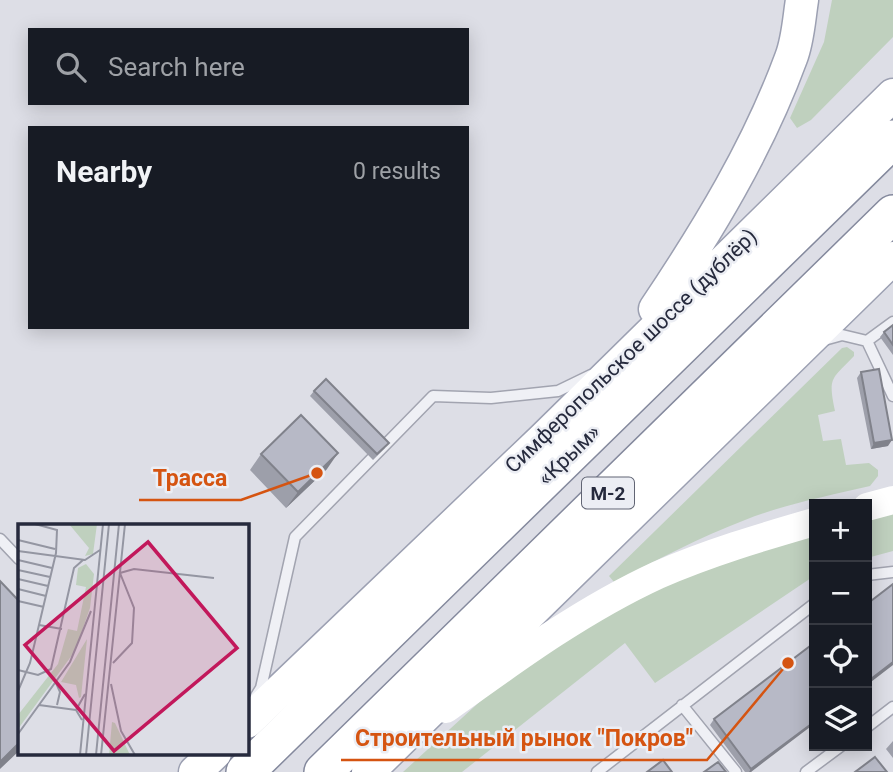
<!DOCTYPE html>
<meta charset="utf-8">
<style>
body{margin:0;font-family:Roboto,sans-serif;background:#242831;color:#f1f3f6}
.controls{position:absolute;right:21px;bottom:21px;display:grid;overflow:hidden;border-radius:0px;box-shadow:0 4px 18px #0003}
.controls button{width:63px;height:63px;display:grid;place-items:center;padding:0;border:0;border-bottom:2px solid #363941;background:#171b24;color:#f1f3f6;font:35px sans-serif}
.list{margin:0;padding:0;list-style:none}
h2{display:flex;justify-content:space-between;align-items:center;height:91px;margin:0;padding:0 28px;font-size:30px}
h2 small{font-size:23px;font-weight:400;color:#9ea1a6}
.icon{flex:none;width:38px;height:38px;fill:none;stroke:currentColor;stroke-width:2;stroke-linecap:round;stroke-linejoin:round}
.map{position:relative;flex:none;width:893px;height:772px;overflow:hidden}
.search{position:absolute;background:#171b24;box-shadow:0 4px 18px #0003;left:28px;top:28px;width:441px;height:77px;display:flex;align-items:center;gap:18px;box-sizing:border-box;padding:0 24px;border-radius:0px;color:#9ea1a6;font-size:26px}
.panel{position:absolute;background:#171b24;box-shadow:0 4px 18px #0003;left:28px;top:126px;width:441px;height:203px;border-radius:0px}
.map>svg:first-child{display:block}
</style>
<div class="map">
<svg width="893" height="772" viewBox="0 0 893 772">
<rect width="100%" height="100%" fill="#dddee6"/>
<path fill="#bfd0be" d="M832,0H893V37L811,120L797,128L790,118L824,42Z
M847,347L854,352V356C831,380 828,377 835,411L818,415L823,441L841,439L846,465L869,463L878,470V476L870,486C828,496 785,504 745,520C700,537 657,560 614,582L609,576L842,348Z
M893,509V551L867,558V517Z
M814,533V576L655,683L625,643L462,772H403L486,696L591,619L701,566Z"/>
<g fill="none" stroke-linecap="round" stroke-linejoin="round">
<defs>
<path id="service" d="M824,340L842,335L867,341L893,322
M867,341L893,396
M0,539L19,559
M867,575L893,572
M256,696L261,688L295,537L433,396L491,398L558,391L591,375
M682,705L736,772
M867,727L893,707
M597,772L814,604
M806,772L841,746"/>
<path id="primary" d="M655,309C708,230 758,148 791,58C798,40 799,19 802,0
M247,722L544,438L893,95
M195,772L215,753
M368,772L893,258"/>
<path id="motorway" d="M245,772L893,139
M323,772L893,214"/>
</defs>
<use href="#service" stroke="#a2a4b0" stroke-width="13"/>
<use href="#primary" stroke="#9ca0b2" stroke-width="35"/>
<use href="#motorway" stroke="#84899d" stroke-width="40"/>
<use href="#service" stroke="#eff0f5" stroke-width="10"/>
<path stroke="#fff" stroke-width="28" d="M867,507L893,500
M446,709C514,660 582,610 658,575C708,553 762,537 814,522"/>
<use href="#primary" stroke="#fff" stroke-width="32"/>
<use href="#motorway" stroke="#fff" stroke-width="37"/>
</g>
<path fill="#9d9faa" d="M893,325V355L880,337L884,332Z
M861,372L888,446L871,449L857,378Z
M314,391L385,448L373,460L310,396Z
M261,454L327,469L286,508L250,470Z
M814,643L751,772H745L710,725L714,719Z
M893,741V758L886,749Z"/>
<path fill="#80828b" d="M892,440L888,446L871,449L874,443Z
M338,453L327,469L286,508L298,492Z
M893,662V665L867,685V682Z
M814,722V724L751,772H749L751,769Z
M19,743V751L0,769V762Z"/>
<path fill="#b7b9c6" stroke="#80828b" stroke-width="2" d="M893,325V345L884,332Z
M879,369L892,440L874,443L861,372Z
M326,379L389,443L377,454L314,391Z
M301,415L338,453L298,492L261,454Z
M0,581L19,601V743L0,762Z
M893,584V662L867,682V604Z
M814,643V722L751,769L714,719Z
M875,757L887,772H855Z
M663,760L672,772H647Z
M718,762L726,772H704Z"/>
<g text-anchor="middle" stroke-width="5" stroke-linejoin="round" paint-order="stroke">
<rect fill="#eceef4" stroke="#616574" stroke-width="2" x="582" y="477.5" width="52" height="31" rx="5"/>
<g font-size="19" font-weight="bold" fill="#262a3d">
<text x="608" y="500">М-2</text>
</g>
<g font-size="21" fill="#262a3d" stroke="#eceef4">
<text transform="translate(631 351) rotate(-44)" y="7">Симферопольское шоссе (дублёр)</text>
<text transform="translate(569 455) rotate(-44)" y="7">«Крым»</text>
</g>
</g>
<g transform="translate(18 524)">
<rect width="231" height="231" fill="#dddee6"/>
<path d="M51,0H79L75,30L67,32L71,24ZM68,40L76,50L72,84L57,127L0,205V191L40,140L50,105L59,107L68,63L58,61L60,44ZM69,115L63,173L61,174L58,161L43,158ZM94,198L97,199L112,231H91Z" fill="#bfd0be"/>
<path fill="none" stroke="#9496a2" stroke-width="2" d="M0,16L37,25M0,27L67,36L82,26M0,36L34,44M0,46L32,53M0,55L30,62M0,65L28,72M0,77L26,83M21,101L44,105M95,139L114,119L116,84L102,49L116,45L196,54M0,146L20,151L33,145L56,44L65,36M38,159L42,168L39,181M93,160L103,207L117,231M0,167L12,139L38,29L39,6L17,0M21,181L58,186M64,196L58,186L67,170M0,210L52,138L73,87M62,231L85,0M68,231L91,0M78,231L101,0M83,231L107,0"/>
<path fill="#c2185b" fill-opacity="0.15" stroke="#c2185b" stroke-width="3.5" d="M130,18L219,124L96,227L7,121Z"/>
<rect width="231" height="231" fill="none" stroke="#262a3d" stroke-width="3.5"/>
</g>
<path fill="none" stroke="#d55411" stroke-width="2.5" d="M317 473L241 500H139M788 663L707 760H341"/>
<g fill="#d55411" stroke="#eceef4" stroke-width="2.5">
<circle cx="317" cy="473" r="7"/>
<circle cx="788" cy="663" r="7"/>
</g>
<g font-size="23" text-anchor="middle" font-weight="bold" fill="#d55411" stroke="#eceef4" stroke-width="5" stroke-linejoin="round" paint-order="stroke">
<text x="190" y="486">Трасса</text>
<text x="524" y="746">Строительный рынок "Покров"</text>
</g>
</svg>
<div class="controls">
<button>+</button>
<button>−</button>
<button><svg class="icon" aria-label="locate" viewBox="0 0 24 24"><circle cx="12" cy="12" r="6"/><path d="M12 2v4M12 18v4M2 12h4M18 12h4"/></svg></button>
<button><svg class="icon" aria-label="layers" viewBox="0 0 24 24"><path d="M12 4l9 5-9 5-9-5zM3 14l9 5 9-5"/></svg></button>
</div>
<div class="search"><svg class="icon" aria-label="search" viewBox="0 0 24 24"><circle cx="10" cy="10" r="6"/><path d="M15 15l6 6"/></svg>Search here</div>
<section class="panel">
<h2>Nearby<small>0 results</small></h2>
<ul class="list">
</ul>
</section>
</div>
